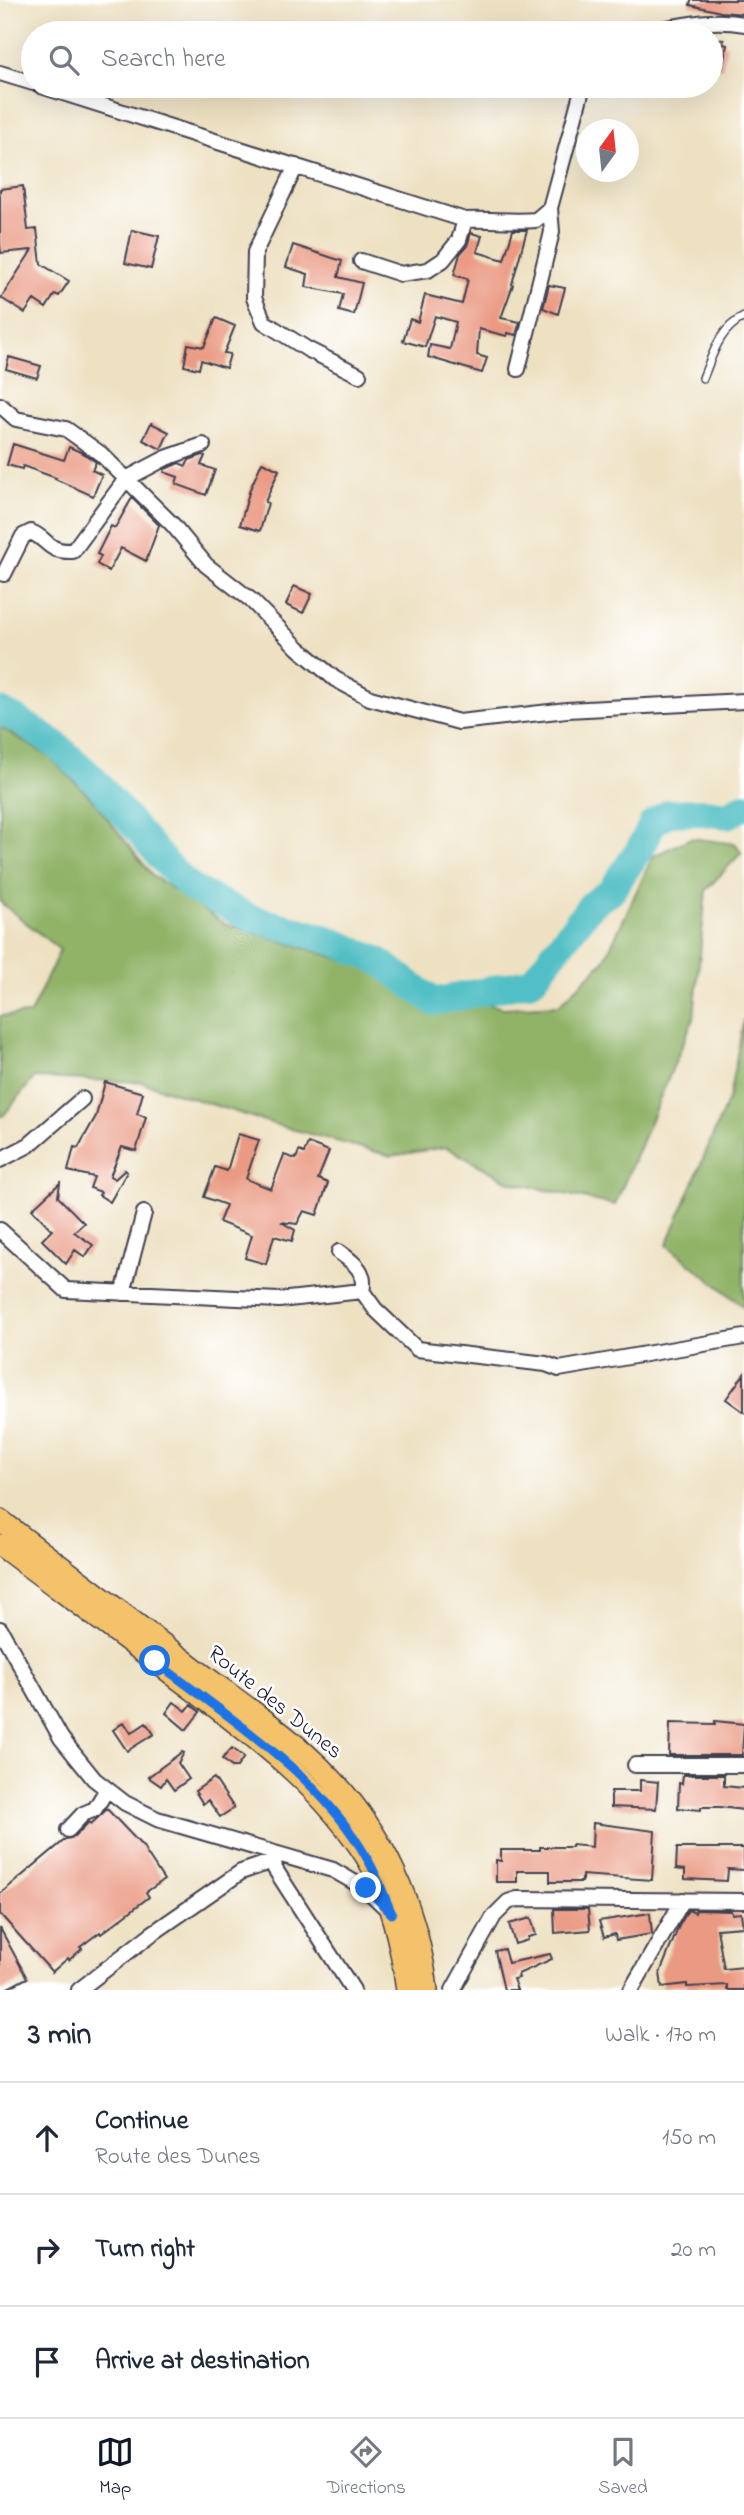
<!DOCTYPE html>
<meta charset="utf-8">
<style>
body{margin:0;font-family:"Indie Flower",sans-serif;background:#f6f6f7;color:#1f2937}
.compass{position:absolute;left:576px;top:119px;width:63px;height:63px;border-radius:50%;background:#fff;box-shadow:0 7px 28px #0002;rotate:15deg}
.stop{position:absolute;width:21px;height:21px;margin:-16px;border:5px solid #1a73e8;border-radius:50%;background:#fff}
.stop.end{background:#1a73e8;border-color:#fff;box-shadow:0 2px 7px #0008}
.list{margin:0;padding:0;list-style:none}
h2{display:flex;justify-content:space-between;align-items:center;height:91px;margin:0;padding:0 28px;font-size:30px}
h2 small{font-size:23px;font-weight:400;color:#747a83}
.list li{display:grid;grid-template-columns:46px 1fr auto;gap:21px;align-items:center;box-sizing:border-box;height:112px;padding:0 28px;border-top:2px solid #e0e1e3}
.list b{display:block;font-size:26px;white-space:nowrap}
.list p{margin:0;font-size:23px;white-space:nowrap;color:#747a83}
.list em{font-size:23px;font-style:normal;color:#747a83}
.icon{flex:none;width:38px;height:38px;fill:none;stroke:currentColor;stroke-width:2;stroke-linecap:round;stroke-linejoin:round}
.map{position:relative;flex:none;width:744px;height:1990px;overflow:hidden}
.search{position:absolute;background:#fff;box-shadow:0 7px 28px #0002;left:21px;right:21px;top:21px;height:77px;display:flex;align-items:center;gap:18px;box-sizing:border-box;padding:0 24px;border-radius:38px;color:#747a83;font-size:26px}
.sheet{height:427px;background:#fff}
nav{display:flex;justify-content:space-around;align-items:center;box-sizing:border-box;height:98px;border-top:2px solid #e0e1e3;background:#fff;font-size:19px;color:#747a83}
nav a{display:grid;justify-items:center;gap:4px}
nav .on{color:#111827}
.map>svg:first-child{display:block}
</style>
<div class="map">
<svg width="744" height="1990" viewBox="0 0 744 1990">
<rect width="100%" height="100%" fill="#fff"/>
<filter id="ink" filterUnits="userSpaceOnUse"><feTurbulence type="fractalNoise" baseFrequency=".0143" numOctaves="2"/><feDisplacementMap in="SourceGraphic" scale="14" xChannelSelector="R" yChannelSelector="G"/><feConvolveMatrix kernelMatrix="1 2 1 2 8 2 1 2 1" color-interpolation-filters="sRGB"/></filter>
<filter id="wash" filterUnits="userSpaceOnUse"><feTurbulence type="fractalNoise" baseFrequency=".00686" numOctaves="4" result="noise"/><feDisplacementMap in="SourceGraphic" scale="28" xChannelSelector="R" yChannelSelector="G"/><feGaussianBlur stdDeviation="1.57" result="paint"/><feColorMatrix in="noise" values="0 0 0 0 0 0 0 0 0 0 0 0 0 0 0 0 0 1.4 0 .05"/><feComposite in="paint" operator="in"/></filter>
<g filter="url(#wash)">
<rect width="100%" height="100%" fill="#eee1c2"/>
<path fill="#90b368" stroke="#596a52" stroke-width="2" d="M0,727L50,757L92,799L153,876L225,924L502,1008L559,1005L604,961L653,856L691,838L736,844L741,853L706,890L694,1017L615,1205L510,1182L446,1147L391,1156L277,1125L141,1082L34,1078L3,1116H0V1016L30,1014L60,950L0,902Z
M744,1019V1307L667,1245L729,1097Z"/>
<g fill="none" stroke-linecap="round" stroke-linejoin="round">
<path stroke="#51bfc5" stroke-width="28" d="M0,711L18,720L55,744L92,777L169,867L193,889L251,918L328,939L379,961L434,1002L532,981L591,905L611,891L639,850L653,823L669,813L702,812L728,815L744,806"/>
</g>
<g id="blocks">
<path fill="#ea9982" d="M691,0H744V14L721,12L690,5Z
M711,38L724,40L723,44L727,45L722,69L711,67Z
M23,186L28,230L37,229L41,264L69,281L59,296L55,294L46,308L34,300L25,313L1,298L32,250L1,253L0,245V189Z
M132,230L159,236L151,269L125,263Z
M513,230H527L512,284L513,285L501,318L520,322L516,335L508,333L507,336L479,329L477,355L487,358L482,373L428,357L430,345L450,349L456,322L435,316L425,347L403,341L410,319L418,322L425,295L462,304L468,279L454,275L460,254L467,246L471,233L482,236L477,252L504,260Z
M293,245L342,261L338,277L362,283L354,315L339,311L343,294L306,287L308,274L286,267Z
M549,285L565,288L558,314L543,308Z
M216,318L235,326L224,353L230,354L226,368L201,360L199,369L184,366L188,344L204,347Z
M9,357L41,366L37,378L6,369Z
M151,423L169,432L161,449L143,440Z
M13,444L64,460L69,447L83,453L96,462L92,470L102,475L93,496L55,479L56,478L23,466L22,469L7,465Z
M203,455L205,456L201,465L215,470L206,495L176,484L178,477L164,472L165,469L179,463L186,466L189,460Z
M262,462L279,470L265,502L268,503L260,531L240,525L250,489Z
M132,498L159,525L146,561L121,548L109,571L97,564L101,556L97,554L111,526L115,528Z
M294,586L312,594L303,613L286,605Z
M105,1082L143,1093L137,1114L146,1117L136,1151L122,1147L110,1176L115,1179L125,1170L127,1172L110,1202L99,1195L101,1192L90,1188L94,1177L68,1171L74,1147L78,1148L96,1116Z
M238,1134L259,1140L246,1179L271,1189L284,1155L296,1159L299,1151L304,1153L308,1143L329,1151L318,1179L328,1183L317,1215L304,1211L297,1224L281,1222L295,1230L292,1241L274,1236L266,1264L245,1258L252,1235L219,1222L226,1205L204,1197L215,1167L227,1171Z
M60,1183L58,1197L84,1223L74,1232L93,1245L85,1257L75,1250L66,1264L42,1240L52,1230L32,1209Z
M744,1374V1412L726,1399Z
M174,1702L186,1711L191,1705L200,1712L186,1730L166,1713Z
M715,1721L744,1724L742,1755H669L670,1723L715,1724Z
M124,1722L131,1733L146,1723L154,1734L127,1751L113,1730Z
M232,1748L244,1757L237,1767H232L222,1759Z
M182,1752L184,1753L178,1763L189,1779L174,1790L166,1779L161,1786L148,1777Z
M683,1775H724V1786L744,1788V1810L720,1807H701V1810L678,1808L679,1783L682,1784Z
M214,1778L234,1808L220,1817L208,1800L203,1804L195,1791Z
M640,1780L658,1782L656,1809L611,1807V1791H640Z
M107,1809L146,1850L145,1851L164,1880L146,1892L149,1897L101,1934L100,1932L80,1947L82,1949L69,1960L68,1958L52,1972L0,1914V1894L66,1839L74,1837L89,1822L91,1824Z
M593,1823L655,1831L652,1880L582,1875V1882H550V1871H517V1882H496V1860L501,1861V1850H540V1847H572V1845L592,1847Z
M677,1848H744V1870L728,1869L727,1881L685,1879V1870L676,1869Z
M554,1909H588L590,1930L555,1933Z
M688,1910L695,1913L696,1910L731,1911L732,1914L741,1913L743,1927L717,1929L724,1969L744,1967V1990H727V1985L687,1987V1984L662,1987L660,1973L679,1926Z
M650,1913L652,1934L616,1940L615,1934L604,1937L599,1921Z
M531,1918L536,1935L528,1937V1940L515,1944L509,1924Z
M0,1928L27,1978L4,1990H0Z
M504,1949L508,1963L550,1954L552,1959L518,1974L519,1978L513,1979L517,1990H504L495,1951Z"/>
</g>
</g>
<g filter="url(#ink)">
<use href="#blocks" fill-opacity="0" stroke="#413f4f" stroke-width="2"/>
<g fill="none" stroke-linecap="round" stroke-linejoin="round">
<defs>
<path id="lane" d="M703,378C713,354 719,329 744,317"/>
<path id="street" d="M641,33C675,27 710,17 744,24
M0,73L33,83
M41,86L465,220C489,219 513,222 536,220L550,208L583,86
M296,166L255,252L254,298L264,322L307,349L359,375
M361,261L401,274L428,270L443,260L459,240L465,220
M518,369L552,232L550,208
M0,405L16,419L66,429L101,454L173,525L206,565L251,600L298,648L335,679L370,698L459,722L567,710L744,701
M4,574L23,536L31,532C50,540 46,552 73,551L126,479L166,458L203,445
M0,1160L29,1145L82,1099
M0,1230L66,1290L279,1300L362,1291
M339,1252C354,1263 367,1271 362,1291
M362,1291L375,1309L417,1349L546,1364L559,1369L744,1337
M123,1293L144,1213
M0,1629L61,1738L94,1779L125,1803L157,1819L333,1870L366,1889L387,1909
M635,1765H744
M68,1830L83,1814L95,1809L107,1789
M273,1854L275,1869L353,1990
M79,1990L150,1935L241,1872L273,1861
M453,1990L494,1916L508,1902L517,1899L744,1901
M631,1990L683,1900"/>
<path id="primary" d="M0,1520C66,1570 132,1621 198,1671C248,1709 303,1744 344,1793C391,1848 419,1919 427,1990
M0,1545C64,1593 128,1640 192,1689C257,1739 323,1787 367,1858C391,1897 401,1945 407,1990"/>
</defs>
<use href="#lane" stroke="#413f4f" stroke-width="10"/>
<use href="#street" stroke="#413f4f" stroke-width="18"/>
<use href="#primary" stroke="#413f4f" stroke-width="24"/>
<use href="#lane" stroke="#fff" stroke-width="7"/>
<use href="#street" stroke="#fff" stroke-width="14"/>
<use href="#primary" stroke="#f3c26a" stroke-width="21"/>
</g>
</g>
<g fill="none" stroke-linecap="round" stroke-linejoin="round" filter="url(#ink)">
<path stroke="#1a73e8" stroke-width="9" d="M155,1661C230,1719 321,1775 368,1860C378,1877 384,1896 392,1914L366,1888"/>
</g>
<g text-anchor="middle" stroke-width="5" stroke-linejoin="round" paint-order="stroke">
<g font-size="23" fill="#22223b" stroke="#fff">
<text transform="translate(276 1701) rotate(39)" y="8">Route des Dunes</text>
</g>
</g>
</svg>
<svg class="compass" viewBox="-18 -18 36 36"><path d="M0-13l5 13h-10z" fill="#e53935"/><path d="M0 13l5-13h-10z" fill="#747a83"/></svg>
<div class="stop" style="left:155px;top:1661px"></div>
<div class="stop end" style="left:366px;top:1888px"></div>
<div class="search"><svg class="icon" aria-label="search" viewBox="0 0 24 24"><circle cx="10" cy="10" r="6"/><path d="M15 15l6 6"/></svg>Search here</div>
</div>
<section class="sheet">
<h2>3 min<small>Walk · 170 m</small></h2>
<ul class="list">
<li><svg class="icon" aria-label="ahead" viewBox="0 0 24 24"><path d="M12 20V5M6 11l6-6 6 6"/></svg><div><b>Continue</b><p>Route des Dunes</p></div><em>150 m</em></li>
<li><svg class="icon" aria-label="right" viewBox="0 0 24 24"><path d="M7 20v-9h11M14 6l5 5-5 5"/></svg><div><b>Turn right</b></div><em>20 m</em></li>
<li><svg class="icon" aria-label="arrive" viewBox="0 0 24 24"><path d="M6 21V4h12l-3 4 3 4H6"/></svg><div><b>Arrive at destination</b></div></li>
</ul>
</section>
<nav>
<a class="on"><svg class="icon" aria-label="map" viewBox="0 0 24 24"><path d="M3 6l6-2 6 2 6-2v14l-6 2-6-2-6 2zM9 4v14M15 6v14"/></svg>Map</a>
<a><svg class="icon" aria-label="directions" viewBox="0 0 24 24"><path d="M12 3l9 9-9 9-9-9zM9 14v-3h6M13 9l2 2-2 2"/></svg>Directions</a>
<a><svg class="icon" aria-label="saved" viewBox="0 0 24 24"><path d="M7 4h10v16l-5-4-5 4z"/></svg>Saved</a>
</nav>
